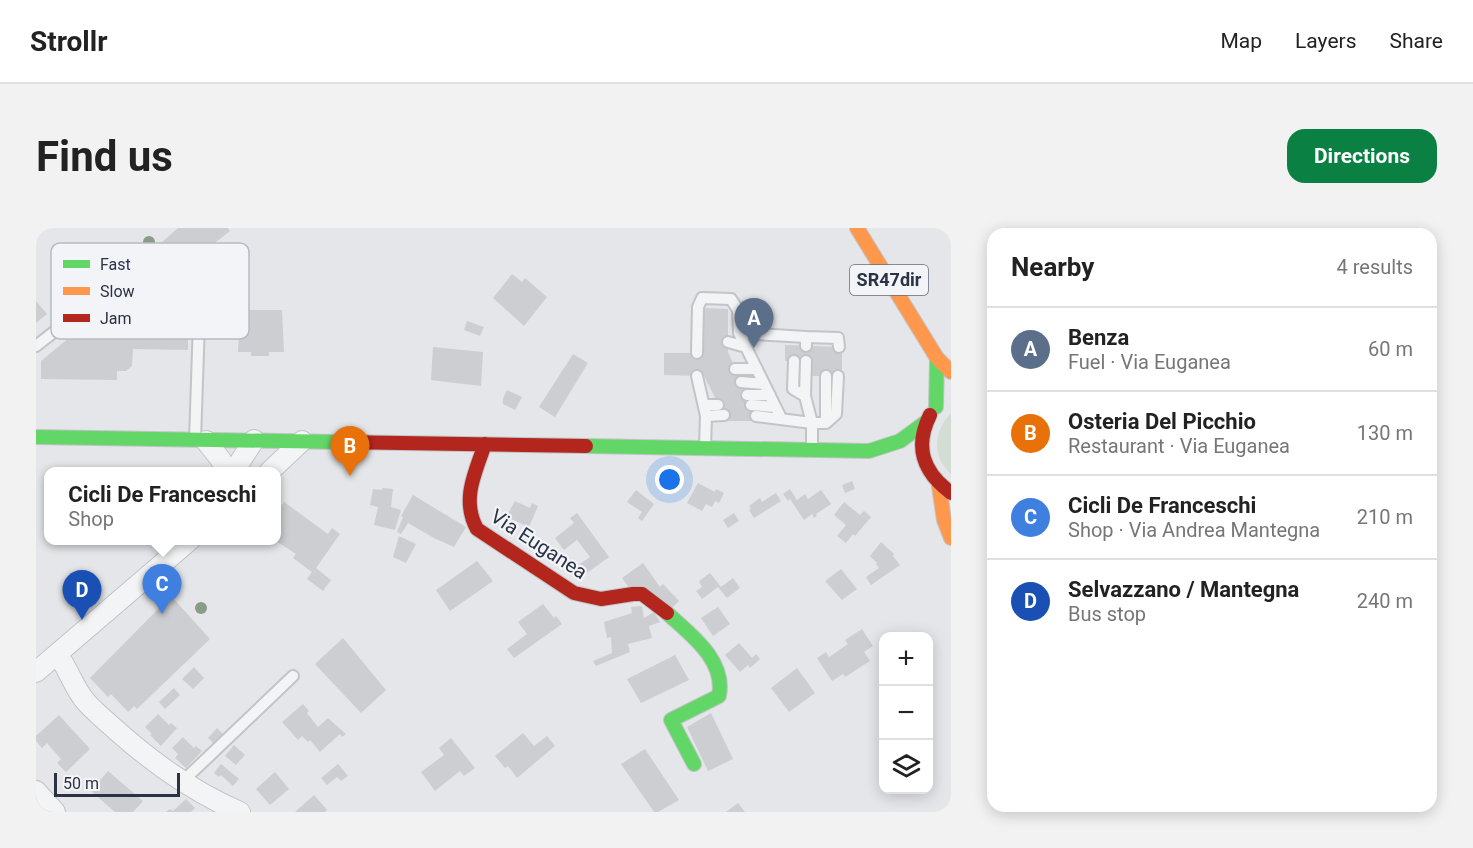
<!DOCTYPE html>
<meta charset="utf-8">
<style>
body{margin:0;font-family:Roboto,sans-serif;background:#f2f2f2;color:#222}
.controls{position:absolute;right:18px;bottom:18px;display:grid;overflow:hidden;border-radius:12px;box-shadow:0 3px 15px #0003}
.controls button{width:54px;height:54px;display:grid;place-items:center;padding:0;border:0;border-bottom:2px solid #e0e0e0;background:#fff;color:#222;font:30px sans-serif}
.scale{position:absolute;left:18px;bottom:15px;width:126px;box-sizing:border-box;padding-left:6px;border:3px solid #2a3243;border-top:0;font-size:16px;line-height:21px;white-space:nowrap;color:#2a3243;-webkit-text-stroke:4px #f2f4f8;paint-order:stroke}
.you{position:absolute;left:634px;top:252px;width:21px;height:21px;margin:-15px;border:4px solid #fff;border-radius:50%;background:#1a73e8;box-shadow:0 0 0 9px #1a73e833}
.badge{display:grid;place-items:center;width:39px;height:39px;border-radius:50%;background:#0b8043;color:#fff;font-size:20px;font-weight:700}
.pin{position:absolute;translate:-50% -50px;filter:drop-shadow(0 2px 3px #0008)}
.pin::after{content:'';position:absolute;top:32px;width:21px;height:18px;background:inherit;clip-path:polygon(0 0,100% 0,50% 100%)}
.popup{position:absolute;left:8px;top:239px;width:237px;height:78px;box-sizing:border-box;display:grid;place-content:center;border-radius:12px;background:#fff;filter:drop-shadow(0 2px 4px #0005);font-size:20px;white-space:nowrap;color:#767676}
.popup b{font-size:22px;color:#222}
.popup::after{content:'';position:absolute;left:50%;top:100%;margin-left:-12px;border:12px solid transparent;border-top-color:#fff}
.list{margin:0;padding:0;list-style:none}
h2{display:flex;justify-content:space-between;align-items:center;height:78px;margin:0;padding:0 24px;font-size:26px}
h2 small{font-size:20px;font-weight:400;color:#767676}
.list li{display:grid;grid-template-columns:39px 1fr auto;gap:18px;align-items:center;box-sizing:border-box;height:84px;padding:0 24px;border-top:2px solid #e0e0e0}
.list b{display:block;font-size:22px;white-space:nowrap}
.list p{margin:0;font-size:20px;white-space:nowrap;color:#767676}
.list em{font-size:20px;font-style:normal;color:#767676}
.icon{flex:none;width:33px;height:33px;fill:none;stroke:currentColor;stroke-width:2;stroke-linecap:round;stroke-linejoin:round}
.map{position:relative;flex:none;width:915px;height:584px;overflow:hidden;border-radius:18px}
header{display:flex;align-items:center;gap:36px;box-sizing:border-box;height:84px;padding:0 30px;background:#fff;border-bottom:2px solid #e0e0e0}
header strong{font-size:28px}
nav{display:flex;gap:33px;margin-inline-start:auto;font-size:21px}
.intro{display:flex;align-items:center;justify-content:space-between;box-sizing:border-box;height:144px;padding:0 36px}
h1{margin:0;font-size:42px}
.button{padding:15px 27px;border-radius:18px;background:#0b8043;color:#fff;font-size:21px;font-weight:700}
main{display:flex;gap:36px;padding:0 36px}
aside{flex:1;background:#fff;border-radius:18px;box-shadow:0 3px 15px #0003}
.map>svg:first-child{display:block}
</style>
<header>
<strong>Strollr</strong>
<nav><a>Map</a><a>Layers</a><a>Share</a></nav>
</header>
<div class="intro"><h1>Find us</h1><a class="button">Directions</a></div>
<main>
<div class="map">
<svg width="915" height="584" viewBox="0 0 915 584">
<rect width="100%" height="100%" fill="#e4e6e9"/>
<path fill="#d4ddd4" d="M915,185V246C895,228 898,203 915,185Z"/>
<path fill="#ccced1" d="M142,0H192L194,3L148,39L126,14Z
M476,46L486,54L489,50L511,69L488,98L457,70Z
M713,72L727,74L728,98L713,97Z
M0,73L11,86L0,95Z
M69,80H81L80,91L152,92V122L97,121L96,138L90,143H81V152L5,151V133Z
M665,80L692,81V124L723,193H691L668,148L628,147V125H664Z
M204,82H246L248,124H233V128H215V124H202Z
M431,93L448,99L444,108L428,102Z
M749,117L806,119V148H773V133H749Z
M397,119L447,124L445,158L395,152Z
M537,126L552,135L519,189L503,179Z
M471,162L486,169L479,182L467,176V170Z
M816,253L819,261L809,265L806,257Z
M662,255L679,264L680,261L688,265L683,275L679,273L676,279L670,276L666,283L651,275Z
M346,260L357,261L355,279L365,282L359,302L338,297L342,279L334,277L337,261L346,262Z
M754,261L761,272L769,266L772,271L785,262L795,276L780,286L781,288L778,290L776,286L768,292L754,271L752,273L747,266Z
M600,262L618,276L606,293L602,290L606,284L591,274Z
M740,265L745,273L718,290L713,282L715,281L713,278L724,270L726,274Z
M377,267L430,299L418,319L398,310L372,295L365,306L361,304L367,289L365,288Z
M479,273L494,280L496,275L502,278L493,299L470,289Z
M248,274L292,306L296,300L304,306L280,340L295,352L287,363L271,351L276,344L257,330L260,326L240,313V285Z
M808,274L824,287L828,283L835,289L819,308L817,306L810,315L801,308L810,297L798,287Z
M541,285L573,329L548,347L541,338L554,329L541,312L528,322L519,310L538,295L534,290Z
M698,285L703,293L692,300L687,292Z
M488,304L498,311L492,318L483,311Z
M363,308L380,316L370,335L357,329Z
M845,314L858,326L857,328L864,337L835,357L830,349L843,340L840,336L841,335L834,328Z
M441,333L457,353L414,383L400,362Z
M607,335L624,359L627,356L643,373L637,379L594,361L586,350Z
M805,341L821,361L806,372L789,353Z
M674,345L685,359L697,350L704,360L691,370L682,359L666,371L660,363L666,359L663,353Z
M135,368L174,411L101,481L98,478L92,484L75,466L72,469L54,450Z
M507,376L518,390L520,388L526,396L478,430L471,421L491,406L482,394Z
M606,378L608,390L618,384L624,394L613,398L616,410L592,416L594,424L560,438L557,433L576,425L575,409L571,410L568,394L596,385L595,379Z
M682,379L694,396L677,408L665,390Z
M826,401L837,418L828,424L834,433L809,449L807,446L796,453L781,430L790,424L793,429L812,416L809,412Z
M307,410L350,462L325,485L279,436Z
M703,415L716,430L720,426L724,431L714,440L712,437L704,444L689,427Z
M639,427L653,452L605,475L591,451Z
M158,439L168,450L157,461L146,451Z
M761,440L779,465L753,484L735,460Z
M138,460L144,467L129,481L123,474Z
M267,476L273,483L271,485L282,499L292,490L310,506L306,509L304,506L284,524L274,512L272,514L266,508L262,512L246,494Z
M675,485L697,531L672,543L651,499Z
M122,486L133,497L135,495L141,500L125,518L114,507L116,506L109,499Z
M23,487L54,521L30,544L21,535L25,531L11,515L6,520L0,513V508Z
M181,500L191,510L181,519L172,510Z
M487,505L498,518L511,508L519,518L481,550L472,538L469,540L459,528Z
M147,509L158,520L160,518L166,523L150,540L139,530L142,526L136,520Z
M415,510L439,540L428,548L424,543L399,563L385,544L408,527L403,520Z
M198,517L209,527L200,537L189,528Z
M609,521L643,572L622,584H618L585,536Z
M185,536L203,551L197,558L185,547L183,549L178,545Z
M302,536L312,548L305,553L301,549L291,557L285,550Z
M72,543L107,573L97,584H79L55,563Z
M239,544L253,561L234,577L220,561Z
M278,567L291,582L289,584H259Z
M150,571L159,580L155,584H130L134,581L137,583Z
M702,575L709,584H690Z"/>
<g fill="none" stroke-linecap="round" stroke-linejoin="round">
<defs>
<path id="lane" d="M703,105L770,109V118
M770,109L802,110L803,119
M692,114L710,119
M0,118L70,63L164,64L159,212
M661,125L662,79L666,70L695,71L702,82L703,105L745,190
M758,133L757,161L769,168
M770,133L769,168L776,195H790L800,186L802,148
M699,141H721
M661,148L670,188
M790,148V195
M705,154L728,156
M711,167H734
M668,177H682
M715,177L739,179
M720,188L776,195V222
M669,220L670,188L688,187
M146,554L257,448"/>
<path id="street" d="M170,213L185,232L189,243
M198,243L218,212
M234,243L266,213
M21,426C33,441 37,459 50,474C59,484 70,493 80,502C118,536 157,564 204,584
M0,444L154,312
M0,563L19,584"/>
<path id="fast" d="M900,179L901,130
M0,209L303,214
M550,218L833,223L864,213L890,194
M631,385C655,407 690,432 683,468L635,492L658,536"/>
<path id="slow" d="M821,0L901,130L915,144
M903,258L908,292L915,310"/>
<path id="jam" d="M894,187C878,219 887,244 915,265
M303,214L550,218
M449,216C439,245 425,272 441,301L538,365L565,371L597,366H606L631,385"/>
</defs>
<use href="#lane" stroke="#c2c4c7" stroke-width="14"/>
<use href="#street" stroke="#c2c4c7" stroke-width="22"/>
<use href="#fast" stroke="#c2c4c7" stroke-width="16"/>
<use href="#slow" stroke="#c2c4c7" stroke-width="16"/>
<use href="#jam" stroke="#c2c4c7" stroke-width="16"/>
<use href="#lane" stroke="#f3f4f6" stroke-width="10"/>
<use href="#street" stroke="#f3f4f6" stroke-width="20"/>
<use href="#fast" stroke="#63d668" stroke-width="14"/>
<use href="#slow" stroke="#ff974d" stroke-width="14"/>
<use href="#jam" stroke="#b3261e" stroke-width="14"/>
</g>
<g fill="#889c87">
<circle cx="113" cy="14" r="6"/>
<circle cx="82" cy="39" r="6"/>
<circle cx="46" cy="68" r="6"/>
<circle cx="165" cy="380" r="6"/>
</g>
<g text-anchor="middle" stroke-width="4.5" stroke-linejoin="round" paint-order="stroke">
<rect fill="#f2f4f8" stroke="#666c79" stroke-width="1.5" x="814" y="37" width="78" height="30" rx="4.5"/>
<g font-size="18" font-weight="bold" fill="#2a3243">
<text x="853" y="58">SR47dir</text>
</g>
<g font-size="20" fill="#2a3243" stroke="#f2f4f8">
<text transform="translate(503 316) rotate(33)" y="7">Via Euganea</text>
</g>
</g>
<rect x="15" y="15" width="198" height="96" rx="9" fill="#f2f4f8" stroke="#b6bac2" stroke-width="1.5"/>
<rect x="27" y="32" width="27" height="8" fill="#63d668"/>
<rect x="27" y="59" width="27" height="8" fill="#ff974d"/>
<rect x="27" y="86" width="27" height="8" fill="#b3261e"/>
<g font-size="16" fill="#2a3243">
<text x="64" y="42">Fast</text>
<text x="64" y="69">Slow</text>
<text x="64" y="96">Jam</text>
</g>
</svg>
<div class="controls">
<button>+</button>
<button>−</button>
<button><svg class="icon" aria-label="layers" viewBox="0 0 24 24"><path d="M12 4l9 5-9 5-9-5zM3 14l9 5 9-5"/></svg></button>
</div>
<div class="scale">50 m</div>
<div class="you"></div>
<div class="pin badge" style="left:718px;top:120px;background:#5c6f8a">A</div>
<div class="pin badge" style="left:314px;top:248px;background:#e8710a">B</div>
<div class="pin badge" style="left:126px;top:386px;background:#3f7fe0">C</div>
<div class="popup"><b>Cicli De Franceschi</b>Shop</div>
<div class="pin badge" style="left:46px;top:392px;background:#1a4fb4">D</div>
</div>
<aside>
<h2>Nearby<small>4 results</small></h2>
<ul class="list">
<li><span class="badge" style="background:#5c6f8a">A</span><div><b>Benza</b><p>Fuel · Via Euganea</p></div><em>60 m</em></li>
<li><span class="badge" style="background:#e8710a">B</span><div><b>Osteria Del Picchio</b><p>Restaurant · Via Euganea</p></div><em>130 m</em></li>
<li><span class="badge" style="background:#3f7fe0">C</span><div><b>Cicli De Franceschi</b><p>Shop · Via Andrea Mantegna</p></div><em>210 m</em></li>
<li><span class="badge" style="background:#1a4fb4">D</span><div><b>Selvazzano / Mantegna</b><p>Bus stop</p></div><em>240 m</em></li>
</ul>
</aside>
</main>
